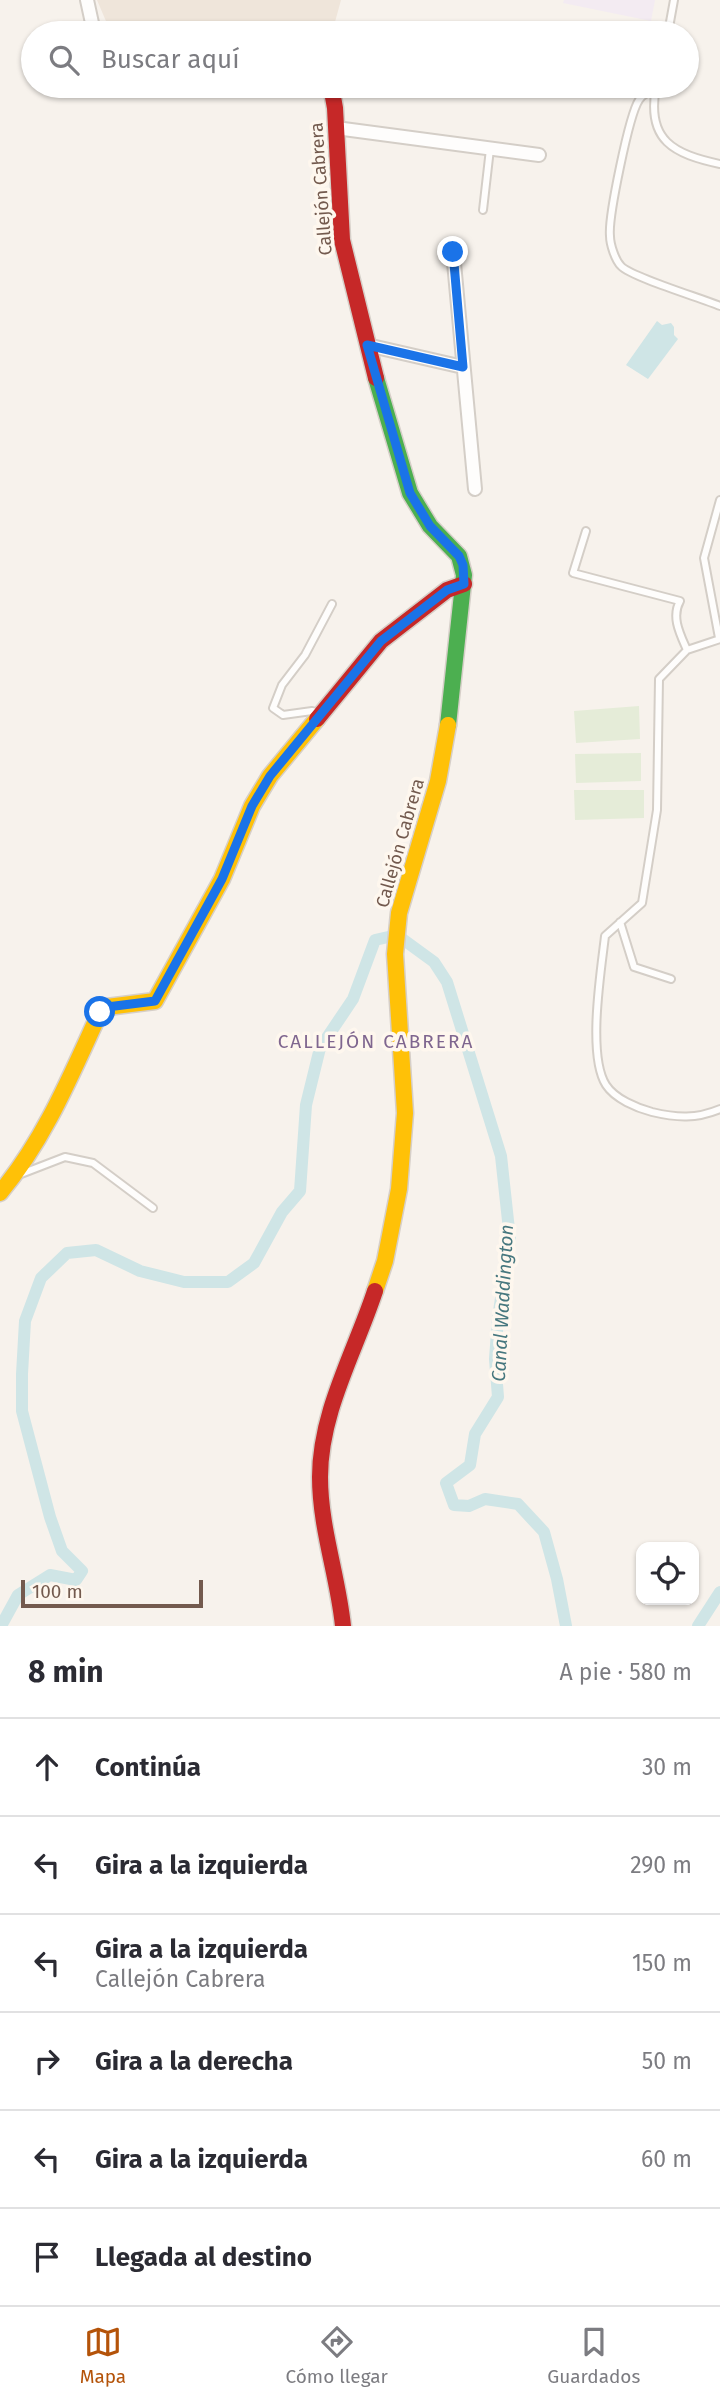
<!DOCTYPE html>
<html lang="es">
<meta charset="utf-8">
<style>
body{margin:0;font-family:"Fira Sans",sans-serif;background:#f2f2f3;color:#2b2b33}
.controls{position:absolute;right:21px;bottom:21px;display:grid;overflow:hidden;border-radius:14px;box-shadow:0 2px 5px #0004}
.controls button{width:63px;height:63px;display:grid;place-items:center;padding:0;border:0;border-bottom:2px solid #e1e1e2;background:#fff;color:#2b2b33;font:35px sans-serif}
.scale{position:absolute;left:21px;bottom:18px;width:182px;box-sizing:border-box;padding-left:7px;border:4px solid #735a4e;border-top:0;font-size:19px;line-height:24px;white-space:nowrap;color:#735a4e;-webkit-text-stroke:5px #fef7ee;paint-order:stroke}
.stop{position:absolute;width:21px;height:21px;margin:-16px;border:5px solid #1a73e8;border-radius:50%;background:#fff}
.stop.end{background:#1a73e8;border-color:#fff;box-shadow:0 2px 7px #0008}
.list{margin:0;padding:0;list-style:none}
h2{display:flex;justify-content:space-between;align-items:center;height:91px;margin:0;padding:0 28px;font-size:30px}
h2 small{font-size:23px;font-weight:400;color:#7c7c81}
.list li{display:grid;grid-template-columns:46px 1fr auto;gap:21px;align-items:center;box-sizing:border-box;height:98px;padding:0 28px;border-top:2px solid #e1e1e2}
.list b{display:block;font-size:26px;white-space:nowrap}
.list p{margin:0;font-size:23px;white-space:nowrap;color:#7c7c81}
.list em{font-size:23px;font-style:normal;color:#7c7c81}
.icon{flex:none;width:38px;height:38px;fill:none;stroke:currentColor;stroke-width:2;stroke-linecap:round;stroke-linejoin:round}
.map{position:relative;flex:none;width:720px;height:1626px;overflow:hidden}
.search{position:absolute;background:#fff;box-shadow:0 2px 5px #0004;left:21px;right:21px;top:21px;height:77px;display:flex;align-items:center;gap:18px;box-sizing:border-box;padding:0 24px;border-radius:38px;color:#7c7c81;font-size:26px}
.sheet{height:679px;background:#fff}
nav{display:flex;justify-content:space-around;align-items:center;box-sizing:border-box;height:98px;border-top:2px solid #e1e1e2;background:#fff;font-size:19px;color:#7c7c81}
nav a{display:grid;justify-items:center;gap:4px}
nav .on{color:#b45309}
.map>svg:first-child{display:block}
</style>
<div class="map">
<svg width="720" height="1626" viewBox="0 0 720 1626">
<rect width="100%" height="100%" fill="#f7f2ec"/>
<path fill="#efe5da" d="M97,0H341L332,33H111Z"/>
<path fill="#f3ebf2" d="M564,0H655L651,21L563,3Z"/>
<path fill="#e5ecd8" d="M639,706L640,739L576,743L574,711Z
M641,753V781L576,783L575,754Z
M574,790H644V818L575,820Z"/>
<path fill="#cfe5e6" d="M657,321L662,325L671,323L674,327V335L678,339L648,379L626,365Z"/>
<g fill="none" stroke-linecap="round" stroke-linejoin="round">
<path stroke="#cfe5e6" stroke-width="12" d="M1,1626L18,1595L50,1575L76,1580L82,1571L62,1551L50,1517L22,1411V1374L25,1321L41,1278L67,1253L96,1250L140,1271L184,1282H228L254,1263L282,1212L300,1191L306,1105L320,1048L353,999L375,940L397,935L434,962L447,982L501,1156L510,1239L498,1318L495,1359L498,1397L475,1434L470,1465L446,1483L454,1505L469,1506L485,1499L518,1504L544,1532L557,1579L566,1626
M698,1626L720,1592"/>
<defs>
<path id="lane" d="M668,33L674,0
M656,87C646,141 674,154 720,164
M656,89C649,91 643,94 639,100C629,115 608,218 610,236C610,244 615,260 621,266C631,277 701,298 720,306
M483,210L490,149
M586,531L573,573L680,601C671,617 680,634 687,650L720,639
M719,638L704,558L720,500
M687,650L659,679L657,810L642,903L605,936C601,971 587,1055 606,1085C615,1099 637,1108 652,1112C677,1118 696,1119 720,1109
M319,713L312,711L283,715L273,708L282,685L305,655L332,604
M620,922L634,967L671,979
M21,1174L65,1157L93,1163L153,1208"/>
<path id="street" d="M87,0L92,23L97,33
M336,128L539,155
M453,252L475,489
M367,345L463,367"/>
<path id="fast" d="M376,378L410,493L430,526L459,556L464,575L448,725"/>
<path id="slow" d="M0,1193C45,1139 71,1075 100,1012L107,1007L155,1001L222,879L252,806L270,776L317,719
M375,1291L385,1261L399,1189L405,1113L395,954L399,913L438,781L448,725"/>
<path id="jam" d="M331,86L335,108L342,240L376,378
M317,719L381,641L447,590L464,584
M343,1626C338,1576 320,1528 320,1477C320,1412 355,1352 375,1291"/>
</defs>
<use href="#lane" stroke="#d4cec7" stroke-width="10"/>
<use href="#street" stroke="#d4cec7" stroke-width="16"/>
<use href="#fast" stroke="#d6cfc8" stroke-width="19"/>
<use href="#slow" stroke="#d6cfc8" stroke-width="19"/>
<use href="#jam" stroke="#d6cfc8" stroke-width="19"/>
<use href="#lane" stroke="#fefdfc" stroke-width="6"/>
<use href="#street" stroke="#fefdfc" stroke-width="12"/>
<use href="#fast" stroke="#4caf50" stroke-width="16"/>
<use href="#slow" stroke="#ffc107" stroke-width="16"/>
<use href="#jam" stroke="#c62828" stroke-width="16"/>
</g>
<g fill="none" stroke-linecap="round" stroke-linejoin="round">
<path stroke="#1a73e8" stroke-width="9" d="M100,1012L107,1007L155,1001L222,879L252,806L270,776L381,641L447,590L464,584L463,565L459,556L430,526L410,493L367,345L463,367L453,252"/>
</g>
<g text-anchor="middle" stroke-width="7" stroke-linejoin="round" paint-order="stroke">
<g font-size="18" fill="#735a4e" stroke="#fef7ee">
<text transform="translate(321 189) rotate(-94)" y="6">Callejón Cabrera</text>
<text transform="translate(400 843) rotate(-74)" y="6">Callejón Cabrera</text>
</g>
<g font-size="19" letter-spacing="2" fill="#7f668f" stroke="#fef7ee">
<text x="376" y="1048">CALLEJÓN CABRERA</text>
</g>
<g font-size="19" font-style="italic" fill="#46777e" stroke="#fef7ee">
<text transform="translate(502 1303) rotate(-87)" y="7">Canal Waddington</text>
</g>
</g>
</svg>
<div class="controls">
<button><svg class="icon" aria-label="locate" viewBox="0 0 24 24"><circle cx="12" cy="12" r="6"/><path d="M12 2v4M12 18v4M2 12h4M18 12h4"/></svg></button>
</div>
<div class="scale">100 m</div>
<div class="stop" style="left:100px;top:1012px"></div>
<div class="stop end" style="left:453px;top:252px"></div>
<div class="search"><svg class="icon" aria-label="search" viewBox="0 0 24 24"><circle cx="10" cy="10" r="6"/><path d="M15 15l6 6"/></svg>Buscar aquí</div>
</div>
<section class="sheet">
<h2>8 min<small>A pie · 580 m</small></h2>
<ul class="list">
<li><svg class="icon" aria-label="ahead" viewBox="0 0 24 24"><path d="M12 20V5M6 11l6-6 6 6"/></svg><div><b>Continúa</b></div><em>30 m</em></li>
<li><svg class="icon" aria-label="left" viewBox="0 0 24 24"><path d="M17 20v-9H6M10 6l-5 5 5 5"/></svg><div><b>Gira a la izquierda</b></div><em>290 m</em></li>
<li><svg class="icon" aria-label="left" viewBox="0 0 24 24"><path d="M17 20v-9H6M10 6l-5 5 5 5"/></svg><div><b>Gira a la izquierda</b><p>Callejón Cabrera</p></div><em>150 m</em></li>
<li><svg class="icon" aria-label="right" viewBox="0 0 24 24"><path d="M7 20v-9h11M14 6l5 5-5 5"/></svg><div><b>Gira a la derecha</b></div><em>50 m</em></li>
<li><svg class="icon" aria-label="left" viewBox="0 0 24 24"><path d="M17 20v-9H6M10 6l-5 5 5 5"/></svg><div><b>Gira a la izquierda</b></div><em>60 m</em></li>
<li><svg class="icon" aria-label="arrive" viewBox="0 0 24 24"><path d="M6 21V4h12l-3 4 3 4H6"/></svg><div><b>Llegada al destino</b></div></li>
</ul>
</section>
<nav>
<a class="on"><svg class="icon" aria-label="map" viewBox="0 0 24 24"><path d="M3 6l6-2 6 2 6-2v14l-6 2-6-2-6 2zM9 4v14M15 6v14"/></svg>Mapa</a>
<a><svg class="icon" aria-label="directions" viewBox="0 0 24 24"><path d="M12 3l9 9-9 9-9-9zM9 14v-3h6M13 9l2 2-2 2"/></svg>Cómo llegar</a>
<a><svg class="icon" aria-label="saved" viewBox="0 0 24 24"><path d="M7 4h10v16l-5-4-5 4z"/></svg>Guardados</a>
</nav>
